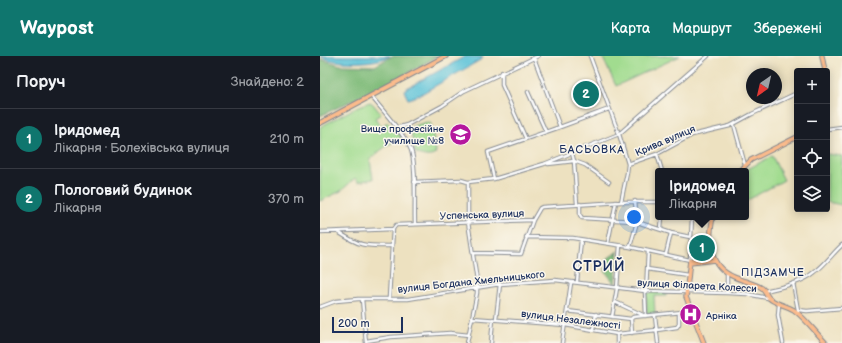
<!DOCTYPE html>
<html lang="uk">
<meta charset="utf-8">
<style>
body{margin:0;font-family:"Balsamiq Sans",sans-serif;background:#242831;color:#f1f3f6}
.controls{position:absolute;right:12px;top:12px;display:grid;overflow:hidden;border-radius:4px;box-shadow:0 2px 10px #0003}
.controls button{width:36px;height:36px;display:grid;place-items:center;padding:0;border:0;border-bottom:1px solid #363941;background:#171b24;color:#f1f3f6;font:20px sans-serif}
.compass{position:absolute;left:426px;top:12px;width:36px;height:36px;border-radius:50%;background:#171b24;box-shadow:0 2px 10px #0003;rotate:214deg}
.scale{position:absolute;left:12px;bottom:10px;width:71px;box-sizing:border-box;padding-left:4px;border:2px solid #1b2f5e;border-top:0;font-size:11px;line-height:14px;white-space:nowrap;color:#1b2f5e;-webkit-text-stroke:3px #fbf7ec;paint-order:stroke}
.you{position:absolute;left:314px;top:161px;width:14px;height:14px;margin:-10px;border:3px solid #fff;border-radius:50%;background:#1a73e8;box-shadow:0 0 0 6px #1a73e833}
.badge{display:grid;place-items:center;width:26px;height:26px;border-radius:50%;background:#0f766e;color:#fff;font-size:13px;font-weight:700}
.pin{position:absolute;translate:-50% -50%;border:2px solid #fff;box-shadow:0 1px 4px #0006}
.popup{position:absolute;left:335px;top:112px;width:94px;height:52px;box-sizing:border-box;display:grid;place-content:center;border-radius:4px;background:#171b24;filter:drop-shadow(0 1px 3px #0005);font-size:13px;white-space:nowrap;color:#9ea1a6}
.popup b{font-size:15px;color:#f1f3f6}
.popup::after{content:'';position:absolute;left:50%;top:100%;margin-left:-8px;border:8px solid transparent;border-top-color:#171b24}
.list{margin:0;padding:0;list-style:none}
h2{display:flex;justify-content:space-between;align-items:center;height:52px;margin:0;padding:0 16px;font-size:17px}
h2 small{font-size:13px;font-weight:400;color:#9ea1a6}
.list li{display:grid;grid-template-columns:26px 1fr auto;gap:12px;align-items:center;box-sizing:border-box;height:60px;padding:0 16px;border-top:1px solid #363941}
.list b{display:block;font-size:15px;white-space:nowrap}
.list p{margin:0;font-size:13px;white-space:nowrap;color:#9ea1a6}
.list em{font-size:13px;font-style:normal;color:#9ea1a6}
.icon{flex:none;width:22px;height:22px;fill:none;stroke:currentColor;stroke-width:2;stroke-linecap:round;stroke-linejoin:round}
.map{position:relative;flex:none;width:522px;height:287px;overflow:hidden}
header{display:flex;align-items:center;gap:24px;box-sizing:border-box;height:56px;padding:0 20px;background:#0f766e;color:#fff}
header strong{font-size:19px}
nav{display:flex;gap:22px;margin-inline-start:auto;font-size:14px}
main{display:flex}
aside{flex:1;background:#171b24}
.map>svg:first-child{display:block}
</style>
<header>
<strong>Waypost</strong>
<nav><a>Карта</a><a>Маршрут</a><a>Збережені</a></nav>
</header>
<main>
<aside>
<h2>Поруч<small>Знайдено: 2</small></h2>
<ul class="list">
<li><span class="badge">1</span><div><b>Іридомед</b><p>Лікарня · Болехівська вулиця</p></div><em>210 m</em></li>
<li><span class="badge">2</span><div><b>Пологовий будинок</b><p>Лікарня</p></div><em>370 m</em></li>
</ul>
</aside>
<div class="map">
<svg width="522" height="287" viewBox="0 0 522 287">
<rect width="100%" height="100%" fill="#fbf7ec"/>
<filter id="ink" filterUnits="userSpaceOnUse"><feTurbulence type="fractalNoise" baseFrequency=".025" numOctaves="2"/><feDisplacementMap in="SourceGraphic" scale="8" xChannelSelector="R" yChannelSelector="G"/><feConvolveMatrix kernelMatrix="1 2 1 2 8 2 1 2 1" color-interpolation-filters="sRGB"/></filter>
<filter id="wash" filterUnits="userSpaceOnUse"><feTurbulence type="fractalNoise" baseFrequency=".012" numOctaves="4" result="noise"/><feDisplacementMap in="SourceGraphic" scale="16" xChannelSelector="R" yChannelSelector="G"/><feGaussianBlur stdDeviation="0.9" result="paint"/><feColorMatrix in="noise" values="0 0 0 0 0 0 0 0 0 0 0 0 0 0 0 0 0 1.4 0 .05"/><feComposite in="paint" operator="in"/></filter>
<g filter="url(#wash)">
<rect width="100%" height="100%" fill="#ede1c0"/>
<path fill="#a1dc8f" stroke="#5e8676" d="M282,0H360L296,30Z
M50,46L53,48L61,58L55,62L61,70L68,66L82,82C69,87 59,95 50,104L53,123L38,126L35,122L21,135L0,145V71L37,51Z
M107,66L110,67L111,69L116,95L115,98C111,102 100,100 95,96L91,75L93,70Z
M507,98L522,100V149L507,146Z
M452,100L464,124L426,145V115H424Z
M326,236L346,237V240H334L335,258L327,259Z"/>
<path fill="#80bc7a" stroke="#4e766c" d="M72,0H118L75,24L0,60V3L20,9L55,10Z
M298,195L295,228L285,215L287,203Z"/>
<path fill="#5bc2d8" stroke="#3b789b" d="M0,0H70C56,8 13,9 0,0Z
M146,0L163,1L162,3L103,37L89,43H88L85,37L84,34L87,32Z"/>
</g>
<g filter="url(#ink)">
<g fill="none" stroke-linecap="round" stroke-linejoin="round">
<defs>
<path id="minor" d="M270,0L299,78L308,108L307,117L301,146
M214,2L240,71
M182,16V29L206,83
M208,36L226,76
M51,40C63,55 84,77 91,94C97,112 94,148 95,168
M414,69L425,109
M76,72L87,69L122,50L144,35L218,0
M507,73L522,71
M252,97L254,105L257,148
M337,98L342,115
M228,108L254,105L265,109L289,126
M308,108L337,98L372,79L410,70L432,58L477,37
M174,123L168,96L240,71L289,53
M94,126L141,124L148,126
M148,126L174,123L224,108L299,78L388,0
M260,148V159L262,162L314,165L351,177L370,181
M341,173L342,161
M0,176L73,173
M18,176C41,191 45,190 72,190
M206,181L253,182L310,191L370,204L372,161
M288,187L296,146
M310,191L317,166L315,145
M153,197L201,198L213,164
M346,198L351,177
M327,213L368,219
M257,226L261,184
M473,227L478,254
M325,235L326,260
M326,235L328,195
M445,235C461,231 482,227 495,216C505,209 513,197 522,189
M407,237V218
M69,242L73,173L76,169L213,164L220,152L222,151L301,146H338
M42,243L46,287
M295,246L325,260
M459,248L458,259L463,287
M0,251L16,245L38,243H88L180,228L235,224L325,235L407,237L427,238L448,242
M478,254L487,255L522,252
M247,255L311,263L313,261L372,255
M335,260L338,287
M292,261L297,232L300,189
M152,262L245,269L297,278L337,274L357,271L359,268V257
M176,263L180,228
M311,263L312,277
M273,273L276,258
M46,285L71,281L130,277L149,279
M147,287L157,237V225L148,166V126
M171,287L173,263
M242,287L251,227
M297,287V278"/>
<path id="major" d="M502,0L505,15
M420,115L431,104L477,81
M393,161C388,185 388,210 414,221C423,225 434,227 442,232C446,235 446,239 449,242C455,248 466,249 474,254C486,263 495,276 506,287
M370,207L394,204
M384,287L366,241L370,204L384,202L392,199"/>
<path id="highway" d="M0,67L126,0"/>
</defs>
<use href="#minor" stroke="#84888f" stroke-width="4.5"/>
<use href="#major" stroke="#84888f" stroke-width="5.5"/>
<use href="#highway" stroke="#84888f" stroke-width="6"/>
<use href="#minor" stroke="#fff" stroke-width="2.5"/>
<use href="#major" stroke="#fbbb8c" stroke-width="3.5"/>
<use href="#highway" stroke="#fbbb8c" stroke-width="4"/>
</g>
</g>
<defs>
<symbol id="university-disc" viewBox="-11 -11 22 22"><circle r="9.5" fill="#b5179e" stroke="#fbf7ec"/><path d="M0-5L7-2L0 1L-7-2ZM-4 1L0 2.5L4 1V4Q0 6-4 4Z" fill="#fff"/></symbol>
<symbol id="hospital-disc" viewBox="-11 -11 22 22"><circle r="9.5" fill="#b5179e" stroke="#fbf7ec"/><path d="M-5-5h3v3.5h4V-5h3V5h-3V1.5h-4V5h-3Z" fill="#fff"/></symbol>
</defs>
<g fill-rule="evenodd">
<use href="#university-disc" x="128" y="66" width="25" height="25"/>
<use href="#hospital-disc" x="358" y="246" width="25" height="25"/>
</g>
<g text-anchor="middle" stroke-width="3" stroke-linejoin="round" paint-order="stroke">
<g font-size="10" fill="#1b2f5e" stroke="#fbf7ec" text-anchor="end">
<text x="124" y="76">Вище професійне<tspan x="124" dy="12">училище №8</tspan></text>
<text x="386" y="263" text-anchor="start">Арніка</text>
</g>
<g font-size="10" fill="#1b2f5e" stroke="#fbf7ec">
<text transform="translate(345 84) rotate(-23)" y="4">Крива вулиця</text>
<text transform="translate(162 158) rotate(-2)" y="4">Успенська вулиця</text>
<text transform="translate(151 225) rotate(-6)" y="4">вулиця Богдана Хмельницького</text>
<text transform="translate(377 229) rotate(3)" y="4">вулиця Філарета Колесси</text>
<text transform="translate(251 263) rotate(7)" y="4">вулиця Незалежності</text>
</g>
<g font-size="11" letter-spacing="1" fill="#1b2f5e" stroke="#fbf7ec">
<text x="272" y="97">БАСЬОВКА</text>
<text x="453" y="220">ПІДЗАМЧЕ</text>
</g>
<g font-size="14" font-weight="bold" letter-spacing="1" fill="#1b2f5e" stroke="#fbf7ec">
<text x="279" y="215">СТРИЙ</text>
</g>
</g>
</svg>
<div class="controls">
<button>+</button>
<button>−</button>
<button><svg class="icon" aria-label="locate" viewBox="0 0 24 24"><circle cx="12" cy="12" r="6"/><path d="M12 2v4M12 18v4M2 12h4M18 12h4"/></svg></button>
<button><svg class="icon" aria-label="layers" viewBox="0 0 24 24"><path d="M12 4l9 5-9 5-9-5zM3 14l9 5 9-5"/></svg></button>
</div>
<svg class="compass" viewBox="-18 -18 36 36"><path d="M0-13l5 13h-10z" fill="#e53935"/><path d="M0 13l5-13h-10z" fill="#9ea1a6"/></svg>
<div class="scale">200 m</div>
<div class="you"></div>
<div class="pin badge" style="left:382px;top:192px">1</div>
<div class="popup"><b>Іридомед</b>Лікарня</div>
<div class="pin badge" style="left:266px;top:38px">2</div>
</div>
</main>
